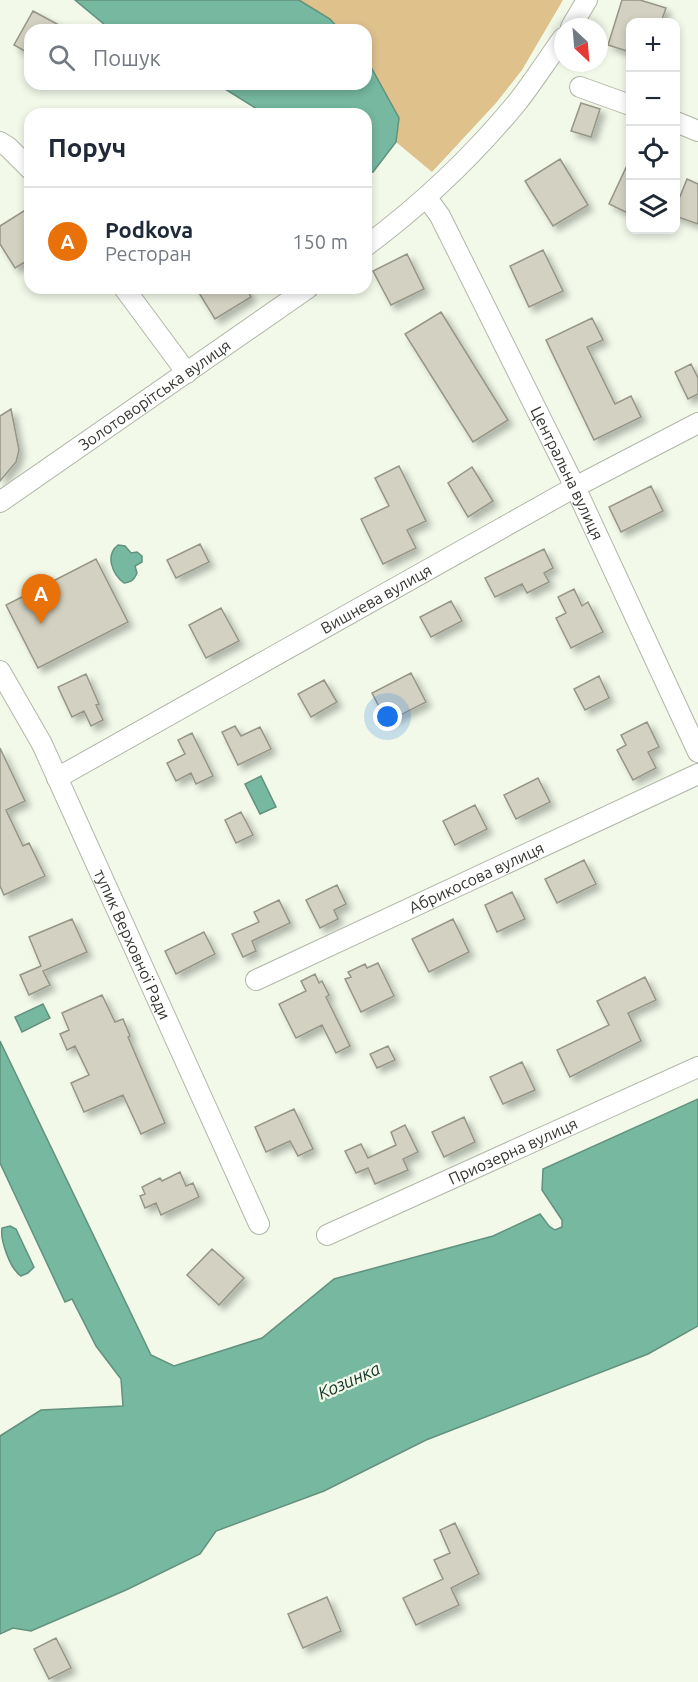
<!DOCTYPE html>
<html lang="uk">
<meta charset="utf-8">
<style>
body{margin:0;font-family:Ubuntu,sans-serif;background:#f6f6f7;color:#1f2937}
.controls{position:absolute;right:18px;top:18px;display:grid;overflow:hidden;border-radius:12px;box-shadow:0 3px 9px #0003}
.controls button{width:54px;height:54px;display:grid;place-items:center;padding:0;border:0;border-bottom:2px solid #e0e1e3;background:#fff;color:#1f2937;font:30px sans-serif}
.compass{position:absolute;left:554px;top:18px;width:54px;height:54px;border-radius:50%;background:#fff;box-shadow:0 3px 9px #0003;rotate:154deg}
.you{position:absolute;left:388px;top:717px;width:21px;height:21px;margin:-15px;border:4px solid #fff;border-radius:50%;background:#1a73e8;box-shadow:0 0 0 9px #1a73e833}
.badge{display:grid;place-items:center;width:39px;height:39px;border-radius:50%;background:#d93025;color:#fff;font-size:20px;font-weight:700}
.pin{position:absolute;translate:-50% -50px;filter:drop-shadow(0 2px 3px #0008)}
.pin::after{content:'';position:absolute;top:32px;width:21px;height:18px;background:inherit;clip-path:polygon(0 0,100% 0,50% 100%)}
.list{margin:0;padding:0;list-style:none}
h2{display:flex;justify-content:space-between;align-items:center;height:78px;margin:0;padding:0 24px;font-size:26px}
h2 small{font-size:20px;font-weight:400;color:#747a83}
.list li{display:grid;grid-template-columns:39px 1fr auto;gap:18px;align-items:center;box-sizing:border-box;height:108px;padding:0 24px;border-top:2px solid #e0e1e3}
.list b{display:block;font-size:22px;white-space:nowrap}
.list p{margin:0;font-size:20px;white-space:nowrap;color:#747a83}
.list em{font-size:20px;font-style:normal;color:#747a83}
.icon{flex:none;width:33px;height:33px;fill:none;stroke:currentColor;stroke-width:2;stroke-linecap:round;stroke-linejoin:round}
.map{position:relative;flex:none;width:698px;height:1682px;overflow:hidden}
.search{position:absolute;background:#fff;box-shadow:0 3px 9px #0003;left:24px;top:24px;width:348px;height:66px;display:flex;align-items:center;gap:15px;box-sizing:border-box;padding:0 21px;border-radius:18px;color:#747a83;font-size:22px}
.panel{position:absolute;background:#fff;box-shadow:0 3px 9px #0003;left:24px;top:108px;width:348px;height:186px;border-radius:18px}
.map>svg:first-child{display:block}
</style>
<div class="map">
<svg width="698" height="1682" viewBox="0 0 698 1682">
<defs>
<filter id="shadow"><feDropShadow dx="5" dy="5" stdDeviation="3" flood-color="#0004"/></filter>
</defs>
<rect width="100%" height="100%" fill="#f2f9e9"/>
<path fill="#dfc18c" d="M299,0H563L522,70L496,103L432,172L396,142L399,118L366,58V30H340L330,19Z"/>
<path fill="#76b8a0" stroke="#62917e" stroke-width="1.5" d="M75,0H299L330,19L340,30H111Z
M366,58L399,118L396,142L373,172L366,169V114H265L217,84H366Z
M118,545L125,546L131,553L137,552L142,556V562L135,566L137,573C134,580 132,582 124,583C112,574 105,555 118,545Z
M261,776L276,807L260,814L245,784Z
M43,1004L50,1018L22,1032L15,1017Z
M0,1041L151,1355L174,1366L262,1338L334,1279L493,1236L540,1214L549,1226L555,1230L562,1227V1220L542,1190L543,1169L698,1099V1326L648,1354L426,1440L324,1491L216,1531L200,1554L126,1590L31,1631L13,1628L0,1634V1436L41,1410L123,1406L121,1379L96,1346L72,1299L65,1302L0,1163Z
M10,1226L16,1229L34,1267L28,1273L21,1276C10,1269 0,1240 2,1228Z"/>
<path fill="#d3d2c2" stroke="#969586" stroke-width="1.5" filter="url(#shadow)" d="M622,0H640L666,8L661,22H630V52L608,45Z
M33,11L68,30H30V54L14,45Z
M581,103L600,109L591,137L571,131Z
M560,159L588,205L553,226L525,181Z
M630,159V214L609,204Z
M687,179L698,184V224L675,216V209Z
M30,207V259L15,268L0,244V226Z
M543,250L563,291L529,307L510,266Z
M407,254L424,289L391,305L373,271Z
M196,288H246L251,297L215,319Z
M441,312L508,420L473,442L405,334Z
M592,318L603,340L587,347L615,404L631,396L641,417L594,440L546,340Z
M691,364L698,378V394L688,399L675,372Z
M11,409L19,450L16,462L0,481V416Z
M399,466L426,521L407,530L416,548L383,564L361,519L389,506L375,478Z
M472,467L493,501L468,517L448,483Z
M651,486L663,511L621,532L609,507Z
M200,544L209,562L176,578L167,560Z
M544,549L553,568L544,573L549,582L527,593L522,584L495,597L485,578Z
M96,559L128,622L38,668L6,605Z
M574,589L582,606L588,602L603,632L571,648L556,618L566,613L558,597Z
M451,601L462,621L431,637L420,617Z
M221,608L239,641L206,658L189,625Z
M411,673L426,702L387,722L372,693Z
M86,674L99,704L96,705L103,720L91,726L84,711L72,717L58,687Z
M599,676L609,698L585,710L574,689Z
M324,680L337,702L311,717L298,694Z
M647,722L659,747L648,752L656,768L633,780L617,750L626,745L621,735Z
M235,726L241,736L260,727L271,749L238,765L222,732Z
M192,733L213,776L196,784L191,773L176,781L167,763L185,754L178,740Z
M0,748L25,801L6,810L23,846L29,843L45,876L4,895L0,886Z
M538,778L550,802L516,819L504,795Z
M475,805L487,829L455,845L443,821Z
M241,812L253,835L236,843L225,820Z
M584,860L596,884L557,903L545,879Z
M337,885L346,904L334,910L338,919L320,928L306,900Z
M512,892L525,919L497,932L485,905Z
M279,900L290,923L252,941L256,951L243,957L232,934L259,922L254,912Z
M72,919L87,952L43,971L50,985L29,995L20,975L41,966L29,937Z
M453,919L469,952L429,972L412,939Z
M204,932L215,954L176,974L165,951Z
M378,963L394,996L361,1012L345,979L351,977L348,972L365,964L367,968Z
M315,974L319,983L322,981L329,995L326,997L350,1046L336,1053L322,1025L296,1038L279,1004L306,991L301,981Z
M645,977L656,1000L628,1013L641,1041L570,1077L557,1050L609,1025L597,1001Z
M102,995L115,1022L123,1019L130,1036L128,1037L165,1123L141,1134L123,1095L84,1112L71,1083L89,1075L75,1046L67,1050L60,1034L69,1030L62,1013Z
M388,1046L395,1060L377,1068L370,1054Z
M522,1062L535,1090L503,1104L490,1077Z
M294,1109L313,1149L298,1156L290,1141L266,1152L255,1127Z
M464,1117L475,1142L444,1157L432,1132Z
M405,1125L418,1152L403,1159L408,1170L375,1184L368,1168L356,1173L345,1151L361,1144L368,1158L396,1145L391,1132Z
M180,1172L186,1186L193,1183L199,1197L161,1215L156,1203L145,1208L140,1196L145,1194L142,1187L160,1178L162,1181Z
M212,1249L244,1278L219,1305L187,1275Z
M455,1523L479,1574L451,1588L459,1605L416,1625L403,1598L443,1579L434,1560L450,1553L440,1530Z
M327,1597L341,1631L303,1648L288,1614Z
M56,1638L71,1668L49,1679L34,1649Z"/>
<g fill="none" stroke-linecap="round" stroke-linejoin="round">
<defs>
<g id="minor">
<path d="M571,27L587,0"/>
<path d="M580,87L630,105"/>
<path d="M676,122L698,131"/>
<path d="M0,142L8,147L30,169"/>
<path id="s1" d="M427,198L440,216L575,487L698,752"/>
<path d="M366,246C421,205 471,158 515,105C532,84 547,60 563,38"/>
<path d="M124,288L187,373"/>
<path id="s2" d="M0,502L308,288"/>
<path id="s3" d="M0,671L42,744L259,1224"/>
<path id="s4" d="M57,778L575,487L698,423"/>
<path id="s5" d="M256,980L698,774"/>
<path id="s6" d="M327,1235L698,1067"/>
</g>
</defs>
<use href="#minor" stroke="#b1b7a8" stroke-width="22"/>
<use href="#minor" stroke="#fff" stroke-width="20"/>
</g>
<g text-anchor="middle" stroke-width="4.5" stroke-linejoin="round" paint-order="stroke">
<g font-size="16" fill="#343630" stroke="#f2f9e9">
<text dy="6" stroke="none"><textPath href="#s2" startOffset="188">Золотоворітська вулиця</textPath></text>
<text dy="6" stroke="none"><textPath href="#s1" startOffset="309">Центральна вулиця</textPath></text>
<text dy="6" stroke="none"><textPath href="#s4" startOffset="366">Вишнева вулиця</textPath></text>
<text dy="6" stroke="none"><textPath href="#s5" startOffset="243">Абрикосова вулиця</textPath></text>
<text dy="6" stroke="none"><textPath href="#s3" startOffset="304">тупик Верховної Ради</textPath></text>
<text dy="6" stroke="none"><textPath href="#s6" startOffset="204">Приозерна вулиця</textPath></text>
</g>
<g font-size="18" font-style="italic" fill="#16362b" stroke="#f2f9e9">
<text transform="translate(349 1381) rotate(-24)" y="6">Козинка</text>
</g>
</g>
</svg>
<div class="controls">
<button>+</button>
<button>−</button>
<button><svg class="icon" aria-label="locate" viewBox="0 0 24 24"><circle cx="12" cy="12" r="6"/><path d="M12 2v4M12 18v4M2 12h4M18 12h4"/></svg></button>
<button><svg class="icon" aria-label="layers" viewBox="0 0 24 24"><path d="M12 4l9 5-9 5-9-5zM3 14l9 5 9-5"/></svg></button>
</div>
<svg class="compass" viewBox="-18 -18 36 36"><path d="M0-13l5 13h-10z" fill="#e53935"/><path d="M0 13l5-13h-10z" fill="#747a83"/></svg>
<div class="you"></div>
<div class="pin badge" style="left:41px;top:624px;background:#e8710a">A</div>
<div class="search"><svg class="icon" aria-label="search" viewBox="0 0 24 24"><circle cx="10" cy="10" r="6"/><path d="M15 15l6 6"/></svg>Пошук</div>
<section class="panel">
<h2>Поруч<small></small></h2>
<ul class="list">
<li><span class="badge" style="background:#e8710a">A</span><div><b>Podkova</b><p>Ресторан</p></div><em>150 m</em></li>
</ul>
</section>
</div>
